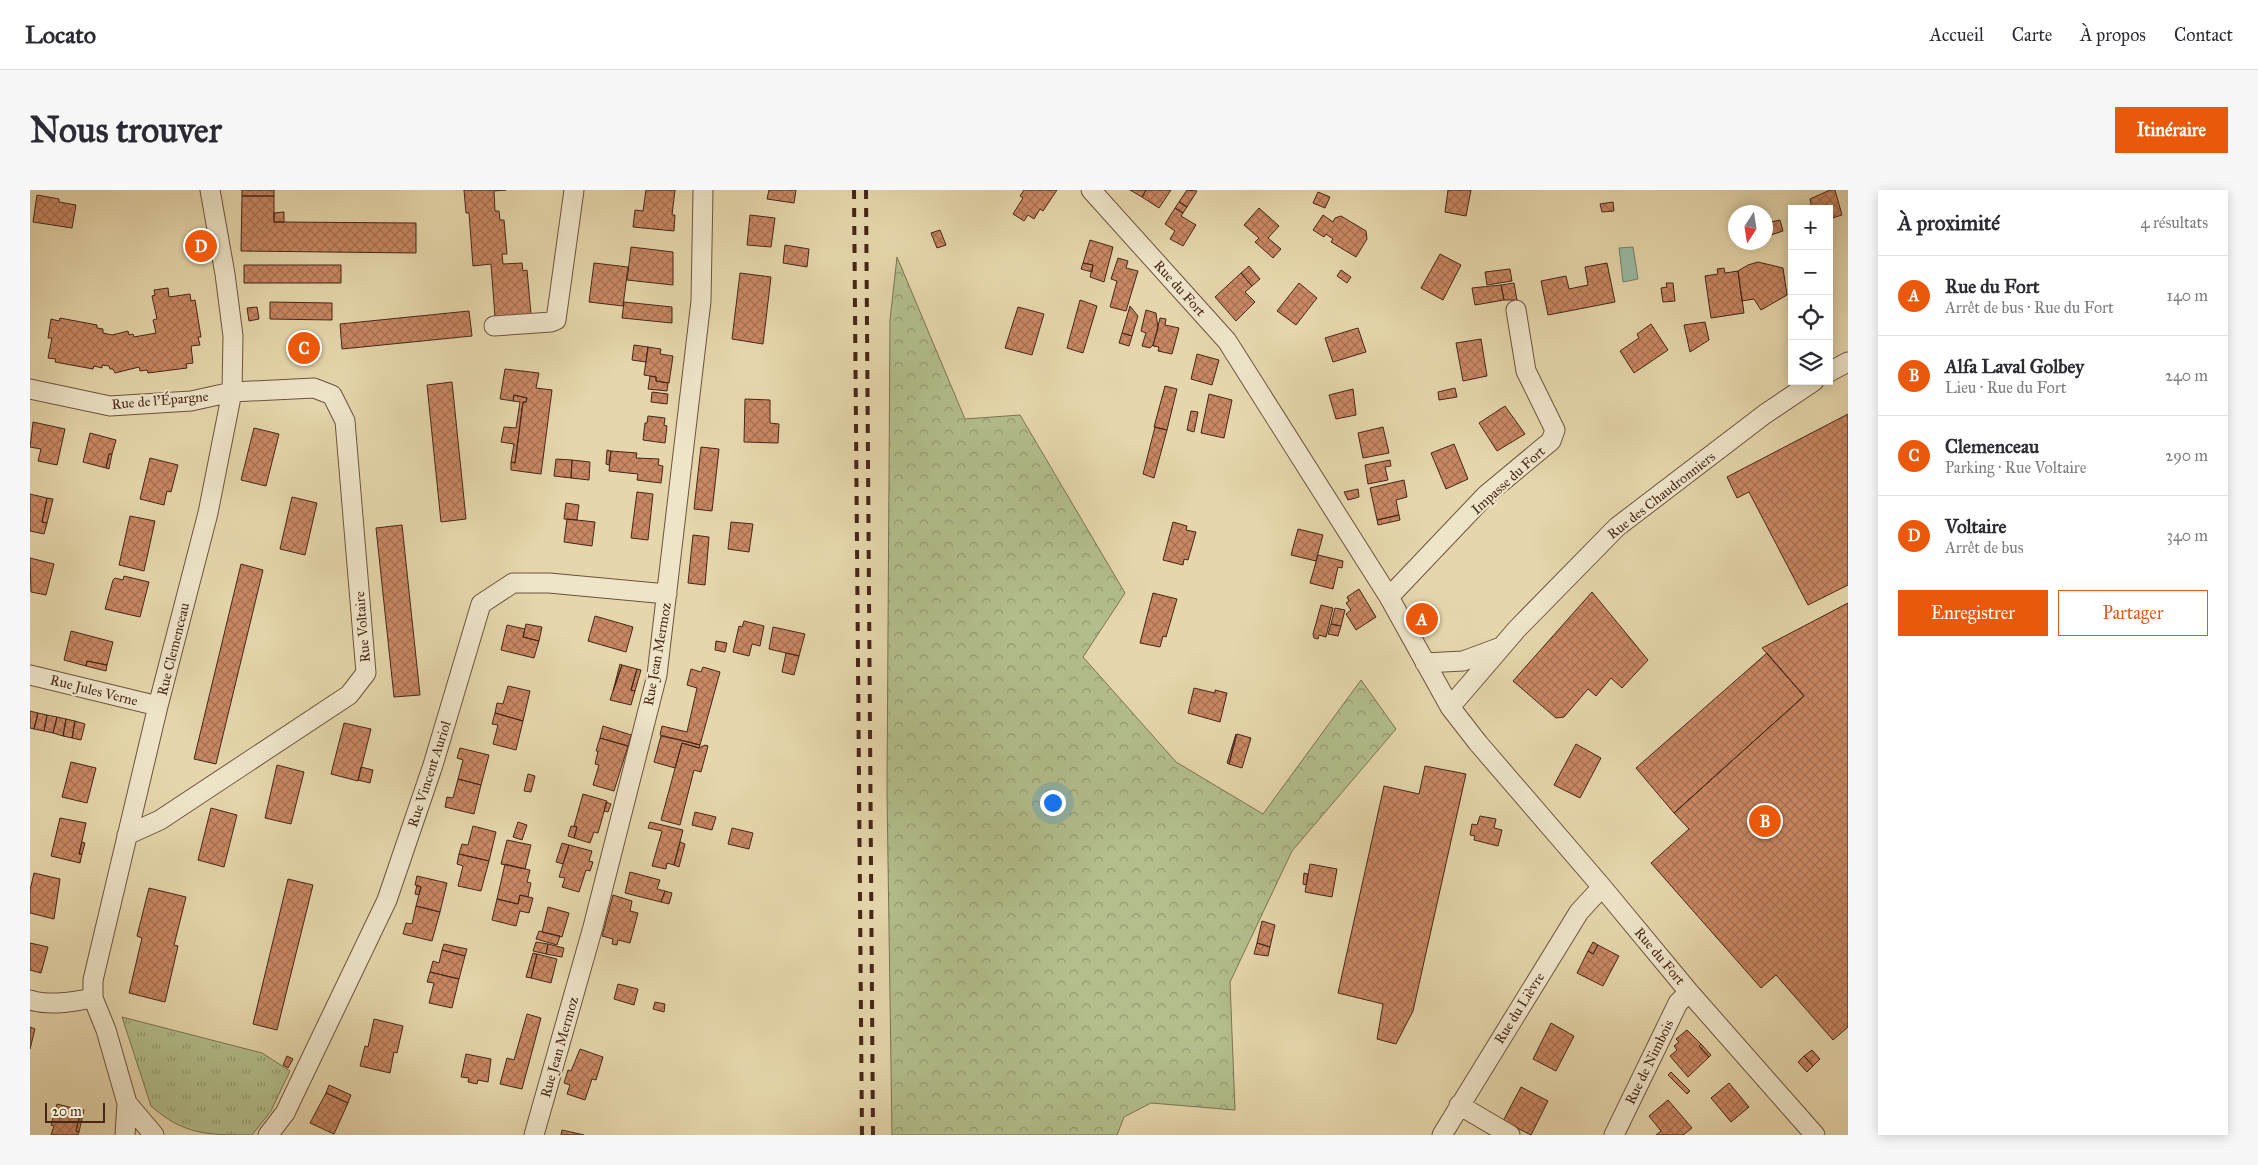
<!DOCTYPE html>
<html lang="fr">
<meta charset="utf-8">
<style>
body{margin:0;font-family:"IM FELL Great Primer",serif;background:#f7f7f7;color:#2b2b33}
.controls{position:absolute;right:15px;top:15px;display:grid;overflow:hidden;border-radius:0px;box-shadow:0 2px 12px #0003}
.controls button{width:45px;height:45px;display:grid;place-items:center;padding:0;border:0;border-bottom:1px solid #e1e1e2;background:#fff;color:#2b2b33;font:25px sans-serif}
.compass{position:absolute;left:1698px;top:15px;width:45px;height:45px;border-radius:50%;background:#fff;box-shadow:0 2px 12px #0003;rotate:192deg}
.scale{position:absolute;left:15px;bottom:12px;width:60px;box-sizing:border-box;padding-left:5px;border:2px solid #472618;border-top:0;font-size:14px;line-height:18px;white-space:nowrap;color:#472618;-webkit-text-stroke:4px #eee4c8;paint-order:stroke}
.you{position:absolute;left:1022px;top:612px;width:18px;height:18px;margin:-12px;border:4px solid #fff;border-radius:50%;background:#1a73e8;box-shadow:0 0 0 8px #1a73e833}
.badge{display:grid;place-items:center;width:32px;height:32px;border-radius:50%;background:#ea580c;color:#fff;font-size:16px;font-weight:700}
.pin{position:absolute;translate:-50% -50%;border:2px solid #fff;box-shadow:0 1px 5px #0006}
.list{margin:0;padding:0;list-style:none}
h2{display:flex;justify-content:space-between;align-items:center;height:65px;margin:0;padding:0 20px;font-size:21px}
h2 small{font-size:16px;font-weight:400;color:#7c7c81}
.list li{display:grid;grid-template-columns:32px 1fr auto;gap:15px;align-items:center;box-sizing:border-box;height:80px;padding:0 20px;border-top:1px solid #e1e1e2}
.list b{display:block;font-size:19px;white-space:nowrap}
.list p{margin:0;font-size:16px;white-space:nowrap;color:#7c7c81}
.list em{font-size:16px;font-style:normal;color:#7c7c81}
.actions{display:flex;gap:10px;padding:15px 20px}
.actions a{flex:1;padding:11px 0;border:1px solid #ea580c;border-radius:0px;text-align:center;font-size:18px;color:#ea580c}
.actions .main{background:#ea580c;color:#fff}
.icon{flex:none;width:28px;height:28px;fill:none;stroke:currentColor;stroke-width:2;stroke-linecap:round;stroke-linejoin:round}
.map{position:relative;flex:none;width:1818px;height:945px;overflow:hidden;border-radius:0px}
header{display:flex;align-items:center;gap:30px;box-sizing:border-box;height:70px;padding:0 25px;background:#fff;border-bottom:1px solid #e1e1e2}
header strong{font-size:24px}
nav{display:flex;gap:28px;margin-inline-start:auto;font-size:18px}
.intro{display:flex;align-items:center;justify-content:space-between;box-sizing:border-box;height:120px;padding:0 30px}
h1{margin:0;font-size:35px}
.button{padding:12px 22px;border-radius:0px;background:#ea580c;color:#fff;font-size:18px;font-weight:700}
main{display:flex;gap:30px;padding:0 30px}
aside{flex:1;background:#fff;border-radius:0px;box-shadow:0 2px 12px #0003}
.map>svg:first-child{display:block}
</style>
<header>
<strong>Locato</strong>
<nav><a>Accueil</a><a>Carte</a><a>À propos</a><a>Contact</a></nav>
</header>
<div class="intro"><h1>Nous trouver</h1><a class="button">Itinéraire</a></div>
<main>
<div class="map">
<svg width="1818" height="945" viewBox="0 0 1818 945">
<defs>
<pattern id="forest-crowns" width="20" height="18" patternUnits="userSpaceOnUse" patternTransform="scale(1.25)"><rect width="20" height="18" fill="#b2be8b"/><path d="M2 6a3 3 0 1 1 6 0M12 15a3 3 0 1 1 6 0" fill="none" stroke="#939a71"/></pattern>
<pattern id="park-tufts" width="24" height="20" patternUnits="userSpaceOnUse" patternTransform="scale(1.25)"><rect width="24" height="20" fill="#b2be8b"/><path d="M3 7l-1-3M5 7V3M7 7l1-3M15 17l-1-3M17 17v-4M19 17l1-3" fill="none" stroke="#939a71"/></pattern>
<pattern id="building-cross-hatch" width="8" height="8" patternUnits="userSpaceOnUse" patternTransform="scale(1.25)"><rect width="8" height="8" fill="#c98863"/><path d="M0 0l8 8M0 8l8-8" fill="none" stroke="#a56f51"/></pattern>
</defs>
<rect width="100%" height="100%" fill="#e5d6ab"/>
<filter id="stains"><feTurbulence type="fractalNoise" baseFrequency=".004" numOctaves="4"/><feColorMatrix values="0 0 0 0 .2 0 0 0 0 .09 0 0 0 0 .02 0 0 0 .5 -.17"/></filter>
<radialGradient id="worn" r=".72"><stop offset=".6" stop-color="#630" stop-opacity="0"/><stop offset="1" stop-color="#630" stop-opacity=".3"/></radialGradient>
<path fill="url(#forest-crowns)" stroke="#7c7252" d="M867,67L935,229L990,225L1095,403L1053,467L1146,572L1233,624L1331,490L1366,539L1262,661L1200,792L1205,920L1121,913L1094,927L1087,945H862L857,601L860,130Z"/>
<path fill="url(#park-tufts)" stroke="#7c7252" d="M92,827L232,863L260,881L241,921L222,945C177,945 154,945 121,916Z"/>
<path fill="#98baa3" stroke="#787f6b" d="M1603,57L1608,89L1593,92L1589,58Z"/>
<path fill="url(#building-cross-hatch)" stroke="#472618" d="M212,0H244V6H212Z
M434,0H476L464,1L465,21H469L470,30H474L477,64H472L473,74L492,73L493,81L497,80L501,124L465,127L461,74L443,76L439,23H436Z
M616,0H645L642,25H645L644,41L603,37L605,20L613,21Z
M739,0H766L764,13L737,9Z
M994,0H1027L1013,21L1010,19L1004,29L998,25L994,31L983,24L993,8L990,6Z
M1100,0H1116L1112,7Z
M1116,0H1141L1129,18L1112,7Z
M1157,0L1167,1L1157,17L1149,12Z
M1418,0H1441L1436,26L1415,22Z
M1800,0H1805L1812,25L1799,29V19H1782L1780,9Z
M1288,2L1300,7L1295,18L1283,13Z
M7,5L29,9V12L46,15L42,38L3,32Z
M212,6H244V32L386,33V63L211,61Z
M1149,12L1157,17L1153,23L1145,18Z
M1583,12L1584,21L1572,22L1570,14Z
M1145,18L1153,23L1151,26L1166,35L1153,56L1140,49L1145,41L1135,34Z
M1229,18L1249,36L1238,48L1251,59L1243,68L1225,52L1229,48L1214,35Z
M254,22V32H244V23Z
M720,25L745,28L741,57L717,55Z
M1293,25L1303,32L1305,28L1311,26L1336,41L1337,49L1326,67L1301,52L1303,49L1296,44L1294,47L1283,40Z
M1750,30L1753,41L1738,46L1736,33Z
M910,40L916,55L907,58L901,43Z
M1060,50L1083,57L1074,92L1060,87L1063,75L1053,73Z
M755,55L779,59L777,77L753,73Z
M601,57L643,62V95L597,90Z
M1410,64L1431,75L1413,110L1391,98Z
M1088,68L1098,71L1096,78L1108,81L1096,121L1080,117L1087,91L1081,89Z
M1728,72L1753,78L1757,105L1731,120L1724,109L1712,111L1708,81L1718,75Z
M564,73L598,77L593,116L559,112Z
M1053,73L1063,75L1062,82L1051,79Z
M1577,73L1585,112L1518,125L1511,91L1536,86L1539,99L1558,95L1555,77Z
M214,75H311V93H214Z
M1219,76L1230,89L1222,96L1211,83Z
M1694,78L1695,83L1708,81L1714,123L1681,128L1675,86L1688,84L1687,79Z
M1480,79L1482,91L1457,95L1455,82Z
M1311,80L1321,87L1317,93L1307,86Z
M710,83L741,87L733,154L702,149Z
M1211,83L1222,96L1215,102L1225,112L1206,131L1185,107Z
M1269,93L1287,108L1266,135L1247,121Z
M1484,93L1487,110H1474L1471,95Z
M1636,93H1643L1645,111L1633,112L1631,98L1637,97Z
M1471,95L1474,110L1445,115L1442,98Z
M138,98L139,107L160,104L161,111L165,110L171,147H168L170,155L161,156L163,173L156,174L157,178L118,183L117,180L110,181L109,177L85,183L83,179H80L79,176L72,175V178L64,176L63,179L25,172L26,169L18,168L22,148H18L21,129L29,131L30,128L67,135V138L73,139V143L82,145L98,141L99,145L103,144L104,147L126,143L123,130L127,129L122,106L125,105L124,100Z
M1050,110L1067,116L1053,163L1037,158Z
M240,112L302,113V130L240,129Z
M594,112L642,117V133L592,128Z
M1100,116L1108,126L1102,146L1092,143Z
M227,117L229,129L219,131L217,118Z
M988,117L1014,124L1002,165L975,158Z
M1116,120L1126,123L1128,138L1123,155L1120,158L1112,156L1116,143L1111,141Z
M439,121L442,146L312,159L310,134Z
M1130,128L1136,129L1135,135L1149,138L1142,164L1128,161L1129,157L1123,156Z
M1675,132L1679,150L1660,162L1654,135Z
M1621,134L1638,160L1604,183L1590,161L1609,148L1607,144Z
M1328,138L1336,162L1303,172L1295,148Z
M1092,143L1102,146L1099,156L1089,153Z
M1451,149L1457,186L1433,191L1426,153Z
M604,155L618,157L616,172L602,170Z
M618,157L631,159L630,164L643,166L639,193L626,191V187L614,185Z
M1167,164L1189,170L1182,195L1161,189Z
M475,179L509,183L506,198L522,200L511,284L481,280V272L485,273L493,212H496L497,208L484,205L483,211L470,209Z
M620,186L626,187V191L638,193L637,201L618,199Z
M422,192L436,329L411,332L397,195Z
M1135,196L1147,199L1137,240L1124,237Z
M1425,198L1427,207L1409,210L1408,202Z
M1323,199L1326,225L1306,229L1299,205Z
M622,202L638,204L637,214L621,212Z
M1179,204L1202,210L1194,248L1171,243Z
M484,205L497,208L496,212H493L485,273L481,272L484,254L471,252L474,237L486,238L490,212L483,211Z
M715,209L740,210V233L749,234L748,253L714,252Z
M1475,216L1495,244L1467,261L1449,233Z
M1161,221L1168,222L1164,242L1157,240Z
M1818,224V395L1778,415L1719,302L1707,308L1697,287Z
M618,226L635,228L634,235L637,236L635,253L613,250L615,233H617Z
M3,232L35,239L27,275L8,271L11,259L0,257Z
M1125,237L1137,240L1124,288L1113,284Z
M1353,237L1359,263L1333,268L1328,243Z
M224,238L249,244L236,296L211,290Z
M60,243L86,250L82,264H79L76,278L53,272Z
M1424,254L1438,289L1416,299L1401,263Z
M671,257L689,259L682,321L664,319Z
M577,260L581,261L579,275L576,274Z
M581,261L607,263L606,268L629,269L628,275L633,276L631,293L607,290L608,284L579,281Z
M79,264H82L79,279L76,278Z
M120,268L148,275L141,302L137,301L134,315L110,309Z
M526,269L542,270L541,288L524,286Z
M542,270L560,272L559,290L541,288Z
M1360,270L1361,276L1355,277L1358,290L1338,294L1335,275Z
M1374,290L1377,307L1366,310L1369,325L1347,330L1340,298Z
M1328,299L1329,307L1318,310L1314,302Z
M607,302L623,304L618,350L601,348Z
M0,304L17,308L12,332L17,333L14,344L0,341Z
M262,307L287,313L275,365L250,359Z
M17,308L23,309L17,333L12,332Z
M536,313L549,315L547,330L534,329Z
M1369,325L1370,330L1348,335L1347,330Z
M100,326L125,331L114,381L89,375Z
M537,329L565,332L562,356L534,352Z
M701,332L723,334L719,362L698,359Z
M1143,332L1157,336L1156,340L1166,342L1158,370L1154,369L1153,375L1133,370Z
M372,335L390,505L364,507L346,338Z
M1268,339L1293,345L1286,371L1261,365Z
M663,345L679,347L675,395L658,393Z
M1288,365L1313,371L1312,378L1308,377L1303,399L1280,393Z
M0,368L24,374L16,405L1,402Z
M211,374L233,380L186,574L164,569Z
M94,386L119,392L110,427L75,419L83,390L85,388L93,390Z
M1329,399L1346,427L1326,440L1316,424L1321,420L1316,413L1319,411L1317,407Z
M1562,402L1618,470L1592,498L1581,488L1566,506L1558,499L1534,527L1526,528L1483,491Z
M1123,403L1147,409L1136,447L1133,446L1130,457L1110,453Z
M1818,413V837L1803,850L1746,785L1731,798L1621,673L1659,639L1644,623L1774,506L1732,458Z
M1291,415L1303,418L1296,447L1289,445L1288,449L1284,448L1283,444Z
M1305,418L1315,420L1311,436L1301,434Z
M565,426L603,437L596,462L558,451Z
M714,431L734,436L730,456L722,454L719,466L703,462L709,436L712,437Z
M496,434L512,437L509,451L493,447Z
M1301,434L1311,436L1308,446L1298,444Z
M477,435L495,439L493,447L509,451L504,468L471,460Z
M743,437L775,444L769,466L739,459Z
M41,441L83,452L77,475L57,471L56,476L34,470Z
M686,451L697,453L695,462L685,460Z
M756,463L769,466L764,485L752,482Z
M1737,463L1774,506L1644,623L1606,578Z
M57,471L77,475L76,481L56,476Z
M590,474L592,475L583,501Z
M592,475L607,479L601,500L605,501L601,515L580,510Z
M673,477L690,482L670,555L630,545L632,536L657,542L667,498L657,495L661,479L671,482Z
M607,479L611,480L605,501L601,500Z
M478,496L500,501L493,531L465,523L467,513L473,514Z
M1164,498L1185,503V500L1197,503L1190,532L1158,523Z
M0,521L8,523L4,539L0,538Z
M8,523L17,525L14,541L4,539Z
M465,523L493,531L486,560L463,554L468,535L462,534Z
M17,525L27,527L23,543L14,541Z
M27,527L36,529L33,546L23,543Z
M36,529L45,531L42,548L33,546Z
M45,531L55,534L51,550L42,548Z
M314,533L341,539L328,591L301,584Z
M573,536L601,545L598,556L570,548Z
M1206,544L1199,574L1197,573Z
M1207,544L1221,548L1212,578L1199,574Z
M631,546L659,552L670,555L669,558L652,553L645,578L624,572Z
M570,548L598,556L584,601L563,595L569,575L565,574L568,561H566Z
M652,553L669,558L675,555L678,556L671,582L664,580L650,635L631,630Z
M1546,554L1571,568L1550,608L1524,595Z
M430,558L459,565L451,595L428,589L433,570L427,568Z
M41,572L66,578L57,613L32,607Z
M247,575L274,582L261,634L235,628Z
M1395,576L1436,584L1383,821L1366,854L1347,849L1353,814L1308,803L1354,596L1389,604Z
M331,577L343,580L340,593L328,590Z
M498,584L505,586L501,602L494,601Z
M428,589L451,595L444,624L415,617L417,607L423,608Z
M553,604L577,611L568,643L564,642L560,653L544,648L547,637L544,636Z
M576,612L581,614L578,622L574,621Z
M181,618L207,625L194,677L168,670Z
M665,622L686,627L682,640L662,635Z
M1450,626L1466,629L1464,638L1472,640L1468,656L1444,650L1445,646L1440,645L1442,634L1447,635Z
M30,628L56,633L49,664H52L50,673L21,666Z
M488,632L497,635L492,650L483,647Z
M620,632L653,640L644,675L637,673L636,679L622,676L632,641L618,638Z
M443,636L466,642L459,671L429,664L432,654L438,655Z
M541,636L547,637L544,648L538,646Z
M702,638L723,643L719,659L698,654Z
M477,650L501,655L495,679L471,674Z
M52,652L55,653L52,664H49Z
M650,652L655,654L649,677L644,675Z
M532,653L539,655L533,674L526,672Z
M539,655L562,661L559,671L563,672L560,681L556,680L549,702L532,697L535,688L529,687Z
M429,664L459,671L451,701L428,696L433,676L427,674Z
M475,674L500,680L497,692L501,693L498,707L490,705L488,714L467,709Z
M1280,674L1307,679L1302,707L1275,702Z
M600,682L630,690L627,699L635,701L631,712L595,703Z
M4,683L30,689L24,729L0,723V700Z
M1274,683L1278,684L1276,695L1273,694Z
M387,686L417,693L410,722L386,716L391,697L385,695Z
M258,689L283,695L247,840L223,834Z
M387,695L391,697L389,705L385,704Z
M119,698L156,707L144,755L148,756L135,812L99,803L112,748L107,746Z
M635,701L642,703L639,714L631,712Z
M490,705L503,708L499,723L490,721L486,736L462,730L467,709L488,714Z
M583,705L602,711L600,721L608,723L600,753L588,750L587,755L582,754L583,749L572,746Z
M386,716L410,722L402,751L373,744L376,733L382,734Z
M518,717L539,723L532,747L512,742Z
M1232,731L1245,735L1240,757L1227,753Z
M509,741L530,746L527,755L506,749Z
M506,752L518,754L516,764L503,761Z
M1563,752L1568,755L1563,764L1558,761Z
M0,753L18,757L11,783L0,780Z
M1227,753L1240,757L1238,766L1224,764Z
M414,754L437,759L435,766L412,760Z
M518,754L534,758L532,767L516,764Z
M1568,755L1589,766L1573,796L1547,783L1558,761L1563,764Z
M412,760L435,766L429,789L400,782L403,771L409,773Z
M503,763L507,764L501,788L496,787Z
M507,764L527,769L521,793L501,788Z
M400,782L429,789L422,818L399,813L404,793L397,792Z
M588,794L608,799L604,815L584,809Z
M625,812L635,814L634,822L623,819Z
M497,824L511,828L492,899L470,894L477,868L484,870Z
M344,829L373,836L367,863L364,862L360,883L330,876L335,856L338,857Z
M1521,833L1544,846L1526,881L1503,869Z
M0,837L5,839L0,859Z
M1657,840L1671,854L1669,856L1679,867L1658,887L1640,866L1647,860L1644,856L1649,852L1646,849Z
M1671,854L1681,865L1679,867L1669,856Z
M550,859L573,867L566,890L562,889L555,910L537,904L540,895L534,893L538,880L541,881Z
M1782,860L1790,869L1783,876L1774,866Z
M436,864L461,869L458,892L448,890L447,894L438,892L439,888L431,887Z
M257,866L263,869L258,878L253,875Z
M1774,866L1783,876L1777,882L1768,872Z
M1641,882L1660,901L1657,904L1638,885Z
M1699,893L1719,917L1701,932L1681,908Z
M299,895L321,905L318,913L296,903Z
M1491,897L1518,911L1501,945L1473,931Z
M296,903L318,913L304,944L280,933Z
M1638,910L1662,938L1653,945H1626L1631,941L1619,926Z
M27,914L51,920L46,941L49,942L48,945H21L24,936L21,935Z
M51,920H54L49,942L46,941Z
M532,940L554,945H531Z"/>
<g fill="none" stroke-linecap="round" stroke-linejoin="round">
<defs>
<path id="minor" d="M1061,0L1197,151L1359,407L1420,517L1448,553L1572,697L1659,802L1785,945
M464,136L521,132L526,130L544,0
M1799,182L1818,172
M0,199L80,216L161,211L202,202L284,198L302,205L315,231L336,483L319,505L130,630L97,645
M1359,407L1456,305L1521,251L1525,240L1496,181L1486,120
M1395,473L1433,471L1471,457
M0,485L128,516
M1420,517L1487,439L1587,337L1735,224L1784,191
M0,810C20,816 43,812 63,808
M97,913L124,945
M1429,915L1480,945
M95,945L97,913L76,840L63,808V790L128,516L178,323L202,202L203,146L195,84L180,0
M238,945L255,923L357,710L403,575L451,414L483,393H519L637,404
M504,945L563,737L627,485L671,111L673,0
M1412,945L1549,722L1572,697
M1584,945L1648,813L1659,802"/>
</defs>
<use href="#minor" stroke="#6e523d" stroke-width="21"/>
<use href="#minor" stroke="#eee4c8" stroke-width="19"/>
<path stroke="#472618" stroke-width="4" stroke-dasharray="9 9" stroke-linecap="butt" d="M824,0L832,945
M836,0L843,945"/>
</g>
<g text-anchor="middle" stroke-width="4.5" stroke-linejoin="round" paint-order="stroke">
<g font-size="14" fill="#472618" stroke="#eee4c8">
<text transform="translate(1150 98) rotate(48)" y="5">Rue du Fort</text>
<text transform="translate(130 210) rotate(-5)" y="5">Rue de l'Épargne</text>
<text transform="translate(1478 290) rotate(-42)" y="5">Impasse du Fort</text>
<text transform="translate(1631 305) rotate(-38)" y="5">Rue des Chaudronniers</text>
<text transform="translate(332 437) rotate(-95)" y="5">Rue Voltaire</text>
<text transform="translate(143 459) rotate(-76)" y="5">Rue Clemenceau</text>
<text transform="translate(627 464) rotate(-80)" y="5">Rue Jean Mermoz</text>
<text transform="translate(64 500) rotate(14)" y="5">Rue Jules Verne</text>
<text transform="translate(399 584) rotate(-72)" y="5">Rue Vincent Auriol</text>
<text transform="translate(1630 766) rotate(50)" y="5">Rue du Fort</text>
<text transform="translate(1489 818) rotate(-58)" y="5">Rue du Lièvre</text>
<text transform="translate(529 857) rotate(-74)" y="5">Rue Jean Mermoz</text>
<text transform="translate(1619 872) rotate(-64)" y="5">Rue de Nimbois</text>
</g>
</g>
<rect width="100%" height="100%" filter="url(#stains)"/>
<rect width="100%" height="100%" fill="url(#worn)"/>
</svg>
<div class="controls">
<button>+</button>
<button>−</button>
<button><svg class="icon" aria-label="locate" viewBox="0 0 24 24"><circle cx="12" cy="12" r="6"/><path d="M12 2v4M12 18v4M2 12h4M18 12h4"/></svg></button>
<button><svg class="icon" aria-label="layers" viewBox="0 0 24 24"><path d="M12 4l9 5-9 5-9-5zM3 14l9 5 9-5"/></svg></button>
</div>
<svg class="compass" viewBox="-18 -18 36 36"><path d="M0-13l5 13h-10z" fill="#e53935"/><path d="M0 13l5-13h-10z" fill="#7c7c81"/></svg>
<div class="scale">20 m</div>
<div class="you"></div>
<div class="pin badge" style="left:1392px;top:429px">A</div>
<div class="pin badge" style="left:1735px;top:631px">B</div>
<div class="pin badge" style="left:274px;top:158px">C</div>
<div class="pin badge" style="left:171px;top:56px">D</div>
</div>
<aside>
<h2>À proximité<small>4 résultats</small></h2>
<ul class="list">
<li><span class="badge">A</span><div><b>Rue du Fort</b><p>Arrêt de bus · Rue du Fort</p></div><em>140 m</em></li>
<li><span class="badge">B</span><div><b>Alfa Laval Golbey</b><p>Lieu · Rue du Fort</p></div><em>240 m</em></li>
<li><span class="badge">C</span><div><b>Clemenceau</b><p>Parking · Rue Voltaire</p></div><em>290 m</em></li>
<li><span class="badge">D</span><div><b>Voltaire</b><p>Arrêt de bus</p></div><em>340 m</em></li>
</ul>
<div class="actions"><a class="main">Enregistrer</a><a>Partager</a></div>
</aside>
</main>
